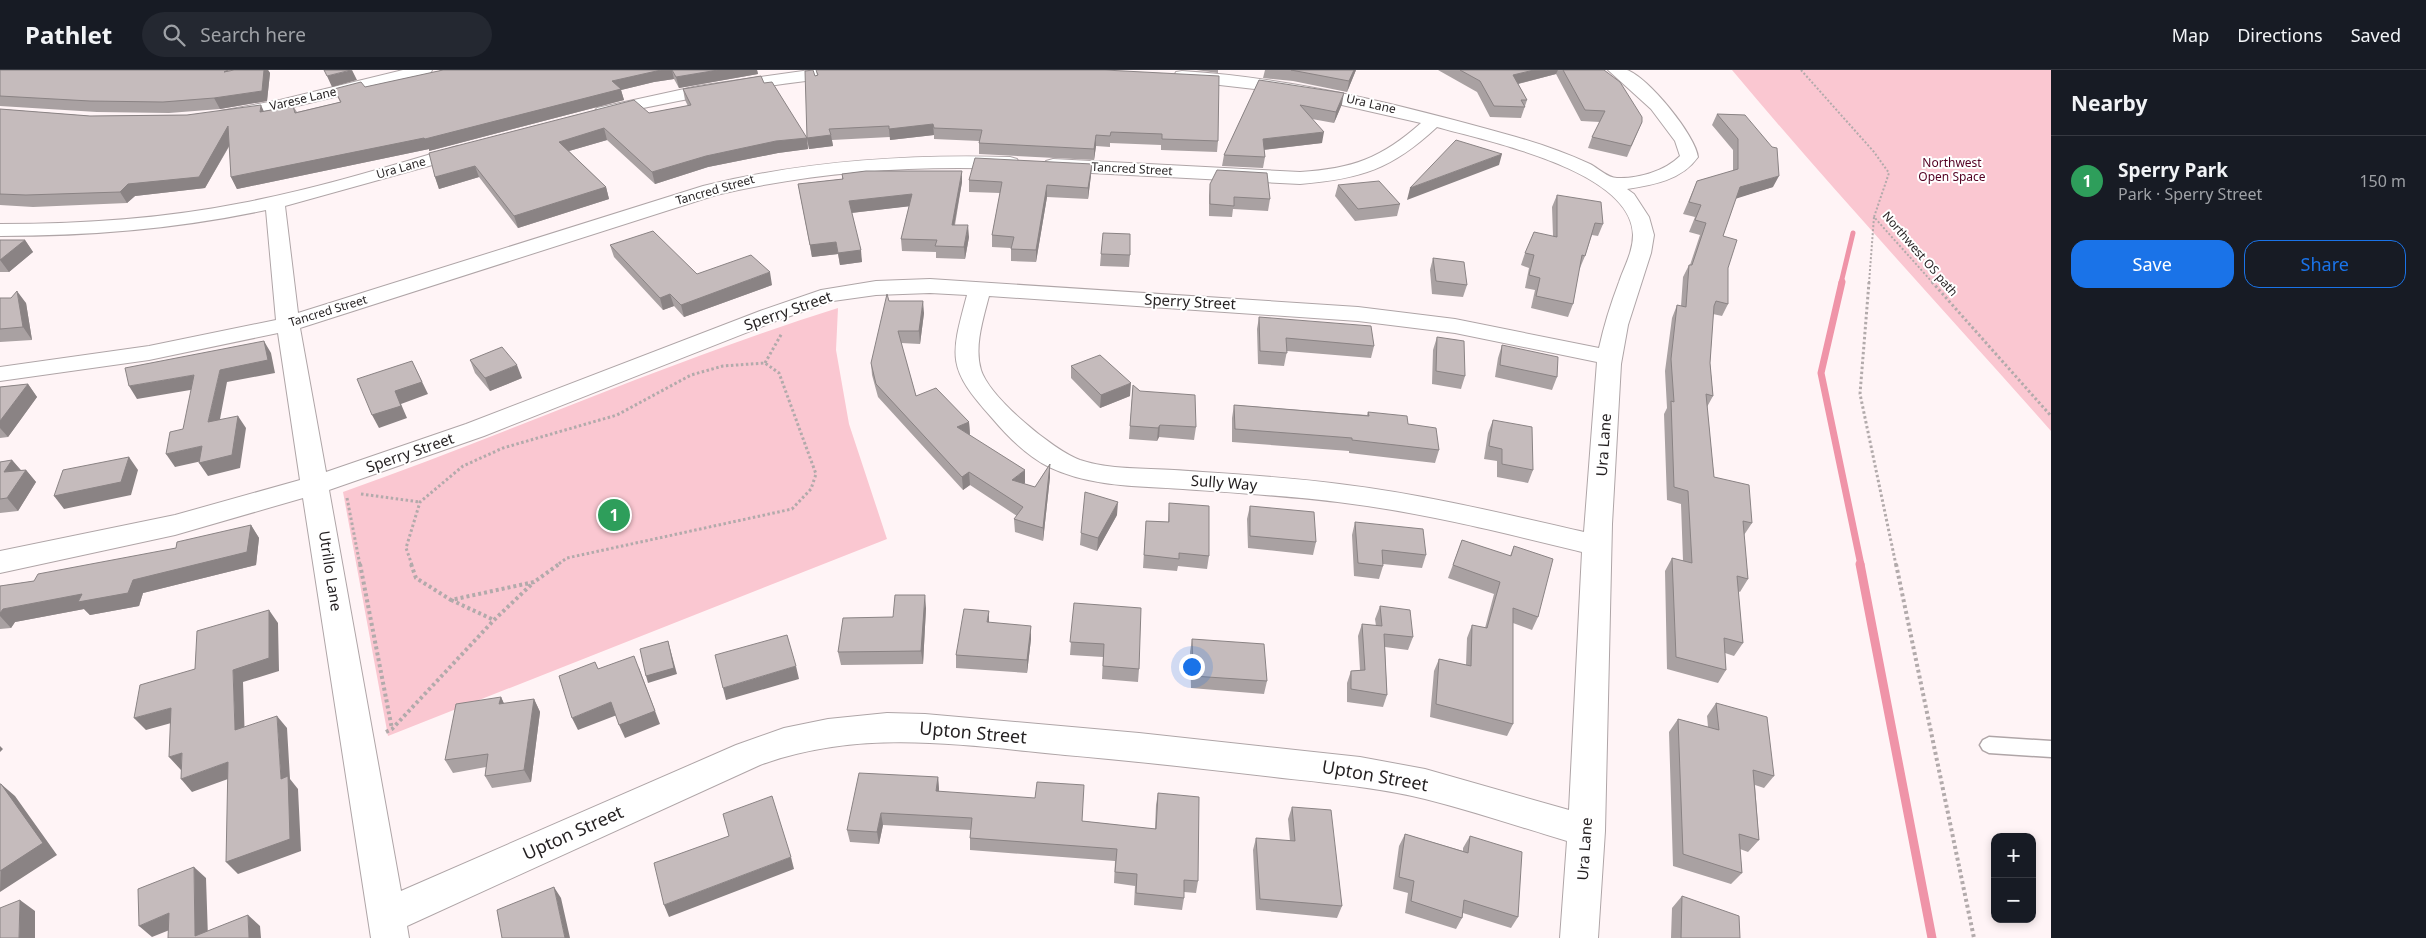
<!DOCTYPE html>
<meta charset="utf-8">
<style>
body{margin:0;font-family:"Noto Sans",sans-serif;background:#242831;color:#f1f3f6}
.controls{position:absolute;right:15px;bottom:15px;display:grid;overflow:hidden;border-radius:10px;box-shadow:0 2px 8px #0003}
.controls button{width:45px;height:45px;display:grid;place-items:center;padding:0;border:0;border-bottom:1px solid #363941;background:#171b24;color:#f1f3f6;font:25px sans-serif}
.you{position:absolute;left:1191px;top:596px;width:18px;height:18px;margin:-12px;border:4px solid #fff;border-radius:50%;background:#1a73e8;box-shadow:0 0 0 8px #1a73e833}
.badge{display:grid;place-items:center;width:32px;height:32px;border-radius:50%;background:#1a73e8;color:#fff;font-size:16px;font-weight:700}
.pin{position:absolute;translate:-50% -50%;border:2px solid #fff;box-shadow:0 1px 5px #0006}
.list{margin:0;padding:0;list-style:none}
h2{display:flex;justify-content:space-between;align-items:center;height:65px;margin:0;padding:0 20px;font-size:21px}
h2 small{font-size:16px;font-weight:400;color:#9ea1a6}
.list li{display:grid;grid-template-columns:32px 1fr auto;gap:15px;align-items:center;box-sizing:border-box;height:90px;padding:0 20px;border-top:1px solid #363941}
.list b{display:block;font-size:19px;white-space:nowrap}
.list p{margin:0;font-size:16px;white-space:nowrap;color:#9ea1a6}
.list em{font-size:16px;font-style:normal;color:#9ea1a6}
.actions{display:flex;gap:10px;padding:15px 20px}
.actions a{flex:1;padding:11px 0;border:1px solid #1a73e8;border-radius:15px;text-align:center;font-size:18px;color:#1a73e8}
.actions .main{background:#1a73e8;color:#fff}
.icon{flex:none;width:28px;height:28px;fill:none;stroke:currentColor;stroke-width:2;stroke-linecap:round;stroke-linejoin:round}
.map{position:relative;flex:none;width:2051px;height:868px;overflow:hidden}
header{display:flex;align-items:center;gap:30px;box-sizing:border-box;height:70px;padding:0 25px;background:#171b24;border-bottom:1px solid #363941}
header strong{font-size:24px}
nav{display:flex;gap:28px;margin-inline-start:auto;font-size:18px}
.search{width:350px;height:45px;background:#242831;display:flex;align-items:center;gap:12px;box-sizing:border-box;padding:0 18px;border-radius:28px;color:#9ea1a6;font-size:19px}
main{display:flex}
aside{flex:1;background:#171b24}
.map>svg:first-child{display:block}
</style>
<header>
<strong>Pathlet</strong>
<div class="search"><svg class="icon" aria-label="search" viewBox="0 0 24 24"><circle cx="10" cy="10" r="6"/><path d="M15 15l6 6"/></svg>Search here</div>
<nav><a>Map</a><a>Directions</a><a>Saved</a></nav>
</header>
<main>
<div class="map">
<svg width="2051" height="868" viewBox="0 0 2051 868">
<rect width="100%" height="100%" fill="#fff4f6"/>
<path fill="#fac7d1" d="M1732,0H2051V361C1945,241 1835,123 1732,0Z
M838,238L836,280L849,354L887,469L388,666L343,422C509,363 670,291 838,238Z"/>
<g fill="none" stroke-linecap="round" stroke-linejoin="round">
<path stroke="#ef94a8" stroke-width="5" d="M1841,213L1853,163"/>
<path stroke="#ef94a8" stroke-width="7" d="M1842,212L1821,303L1861,495"/>
<path stroke="#ef94a8" stroke-width="9" d="M1860,494L1932,868"/>
<defs>
<path id="lane" d="M1989,667L2051,671V687L1989,683L1983,680L1980,675L1983,670Z"/>
<path id="street" d="M403,0H432L430,4L280,40L226,50L220,49L217,45L220,41L226,40L280,30Z
M810,0H866L864,4L858,5C772,14 687,27 603,47L597,46L594,42L597,38L698,16Z
M1608,0C1613,0 1622,0 1627,0C1648,7 1696,66 1698,87C1682,110 1653,115 1627,119L1634,124L1649,147L1654,165L1651,183L1628,255L1621,294L1612,454L1605,761L1598,868H1560L1567,771C1520,757 1473,741 1425,729C1376,717 1325,713 1274,707C1205,699 1135,691 1065,685C962,675 861,658 760,695L407,856L409,868H371L303,428L175,465L0,503V481L175,445L300,410L278,263L149,290L0,311V297L149,276L276,250L266,140C178,159 90,166 0,166V154C81,154 162,149 242,133C315,119 387,97 458,76H472L474,80L472,84L285,136L298,243L703,116C804,91 906,84 1010,87L1017,89L1019,93L1017,97L1010,99C910,95 813,102 716,125L300,258L326,402L466,354L760,241L821,220L876,211L930,209L1358,237L1455,249L1599,278C1604,255 1611,233 1619,212C1624,197 1633,182 1633,165C1632,100 1486,71 1437,57C1392,99 1361,109 1300,114L1053,101L1046,99L1044,95L1046,91L1053,89L1300,102C1352,99 1382,88 1421,53L1289,23L1176,10L1174,6L1176,2L1182,1C1296,8 1406,36 1516,67C1541,74 1566,83 1590,94C1598,98 1608,108 1617,108C1638,109 1665,101 1680,86L1675,71L1651,39ZM930,223L967,225C950,288 947,298 992,348C1008,367 1027,386 1049,397C1091,417 1138,416 1183,419C1237,423 1291,426 1345,433C1425,443 1504,463 1582,482L1569,740L1425,699L1360,687L1139,663L925,644L887,643L828,649L784,658L736,675L401,821L329,420L484,366L776,251L833,231L876,225ZM989,226L1358,251L1455,263L1597,292L1584,462C1505,444 1427,425 1347,415C1290,407 1232,404 1174,400C1144,398 1110,400 1080,390C1053,380 990,328 981,300C974,277 983,249 989,226Z"/>
</defs>
<use href="#lane" stroke="#afa5a7" stroke-width="3"/>
<use href="#street" stroke="#afa5a7" stroke-width="2"/>
<path stroke="#b2aaab" stroke-width="2" stroke-dasharray="2 2" stroke-linecap="butt" d="M1801,0L1874,82L1889,103L1874,147L1933,213
M1869,213L1874,147"/>
<path stroke="#b2aaab" stroke-width="3" stroke-dasharray="2.5 2.5" stroke-linecap="butt" d="M1869,212L1860,324L1896,495
M1932,212L2051,346
M765,293L782,263
M361,424L420,432
M347,428L360,495
M412,495L406,478L420,432L463,396L503,378L617,345L691,305L723,296L765,293L779,303L816,404L811,419L792,439L567,488L557,495"/>
<path stroke="#b2aaab" stroke-width="4" stroke-dasharray="3 3" stroke-linecap="butt" d="M360,494L392,659
M411,494L416,508L451,530L534,512L559,494
M1896,494L1974,868
M451,530L494,550
M386,662L392,659L494,550L534,512"/>
<use href="#lane" fill="#fff" fill-rule="evenodd"/>
<use href="#street" fill="#fff" fill-rule="evenodd"/>
</g>
<path fill="#a9a1a2" d="M0,0H268L270,3L267,31L220,39L169,43L97,42L0,36Z
M439,0H757L758,4L679,18L674,9L654,12L621,20L624,30L429,81V79L237,119L231,107L230,75L205,118L135,126L127,133L33,137L0,135V39L90,46L187,45L264,41L293,36L297,42L340,32L334,19L365,17L440,1Z
M816,0L1218,71L1217,82L1161,80V75L1110,73V77L1096,76L1094,90L979,84V71L934,69V65L890,70V67L832,70L833,76L809,79L807,68L815,6L817,5Z
M1157,0H1218V3L1196,0Z
M1265,0H1356L1347,22L1293,11L1263,8Z
M1438,0H1604L1642,52L1627,87L1588,78L1592,67L1600,52L1581,51L1556,4L1518,14L1527,30L1521,48L1490,47L1477,22Z
M1259,10L1342,34L1334,53L1312,49L1322,73L1264,80L1265,87L1263,98L1222,96L1224,85Z
M764,13L807,68L808,79L778,83L708,97L655,114L607,70L569,81L606,117L609,129L518,158L479,107L439,119L435,107L649,43L688,36L685,30L683,19Z
M1717,44L1745,45L1773,117L1736,128L1723,166L1728,198V234L1722,246L1713,244L1710,293L1713,326L1707,337L1714,407L1752,453L1744,465L1748,509L1740,522L1738,521L1743,573L1734,586L1725,583L1726,600L1718,613L1667,599L1665,501L1672,488L1683,491L1681,434L1667,430L1664,344L1667,338L1665,301L1672,248L1677,235L1681,236L1683,207L1689,195H1690L1700,165L1689,162L1695,147L1683,144L1697,111L1733,101V80L1712,55Z
M1092,94L1091,105L1088,129L1047,127L1036,192L1011,191V178L992,177V165L1000,123L969,122V110Z
M842,104L962,112L955,155L969,167L965,189L936,188V182L902,181L901,169L909,136L852,143L862,192L840,195L838,184L812,187L798,114L842,109Z
M1210,114L1270,129L1268,141L1233,139L1232,147L1209,146V126Z
M1338,115L1400,134L1397,146L1355,151L1335,126Z
M1557,125L1603,154L1598,166L1592,165L1585,186L1580,198H1579L1573,234L1568,247L1531,238L1535,220L1525,218L1529,198L1521,195L1525,183L1553,166L1552,137Z
M0,170H25L33,182L9,202H0Z
M610,175L697,204L772,215L684,247L674,236L663,240L614,187Z
M1101,184L1130,185L1129,197L1100,196Z
M1433,188L1467,215L1463,227L1432,224L1430,200Z
M0,228H11L26,233L32,270L0,272Z
M889,231L924,243L920,274L901,273L916,326L969,352L970,365L1025,413L1024,414L1035,417L1050,394V407L1043,471L1015,462L1014,449L1017,446L970,415L963,420L878,327L872,305L871,293Z
M1259,247L1374,276L1371,288L1287,281L1284,296L1258,294L1257,259Z
M1437,267L1465,306L1461,319L1432,314L1433,280Z
M1502,275L1557,307L1552,320L1495,307L1498,288Z
M470,290L522,308L490,321L475,303Z
M1071,296L1130,326L1100,338L1071,308Z
M28,314L37,327L8,367L0,368V317Z
M1133,315L1140,321L1196,357L1194,370L1159,367L1157,371L1129,369Z
M1234,335L1367,345L1368,342L1408,354L1439,380L1435,393L1349,383V381L1232,372V348Z
M1493,350L1533,400L1528,413L1497,407V391L1484,389L1488,363Z
M12,390L21,400H26L36,412L18,441L0,443V392Z
M1169,433L1209,486L1207,499L1178,496L1177,501L1143,498L1146,451L1168,452Z
M1250,436L1316,472L1313,485L1248,478L1247,449Z
M1117,445L1097,481L1080,475L1081,463Z
M1355,452L1426,485L1422,498L1383,494V496L1379,509L1354,506L1352,465Z
M251,455L259,468L256,495L143,523L139,536L90,545L84,539L15,552L11,558L0,559V516L34,511L176,478Z
M1462,470L1510,486L1514,476L1538,547L1532,560L1513,553V654L1507,666L1430,647L1434,601L1439,589L1466,595L1467,568L1472,555L1485,558L1494,524L1448,508Z
M1074,533L1139,599L1138,612L1102,609L1103,587L1070,585Z
M1380,536L1413,567L1408,580L1385,577L1387,625L1383,637L1347,632V613L1351,601L1360,600L1358,566L1362,554L1376,556L1375,549Z
M926,538L923,594L841,595L838,582L893,547Z
M989,553L1031,569L1027,603L956,598V585Z
M1192,569L1267,611L1264,624L1191,618L1190,582Z
M501,627L504,634L534,629L540,642L531,712L492,718L485,706L486,697L453,703L445,690Z
M1716,633L1774,706L1764,718L1755,715L1759,770L1748,782L1740,779L1742,803L1731,814L1673,796L1669,662L1678,649L1708,657L1707,646Z
M938,707L939,721L1082,751L1155,759L1156,735L1158,723L1198,811L1196,823L1184,822V828L1182,840L1134,835L1135,816L1114,813L1115,791L970,780V768L971,760L883,755L879,774L850,772L847,760Z
M1292,737L1342,836L1337,848L1256,840L1253,780L1256,768L1290,771L1288,749Z
M1405,764L1463,781V778L1470,766L1518,847L1511,858L1463,843L1462,848L1456,859L1405,843L1408,823L1393,819L1399,776Z
M1682,826L1740,868H1671L1672,838Z"/>
<path fill="#8a8384" d="M264,0H268L270,3L267,31L220,39L214,28Z
M352,0L357,10L332,17L327,6Z
M661,0H672L674,9L654,12L621,20L624,30L429,81V79L237,119L231,107L612,11Z
M718,0H757L758,4L679,18L676,7Z
M1354,0H1356L1347,22L1349,11Z
M1534,0H1558L1556,4L1509,16L1513,5Z
M1344,23L1342,34L1334,53L1336,42Z
M261,35L266,46L260,42Z
M933,54L934,65L890,70L889,59Z
M228,56L234,67L205,118L135,126L127,133L120,122L128,114Z
M604,58L607,70L562,83L559,72Z
M1324,62L1322,73L1261,80L1263,69Z
M831,65L833,76L809,79L807,68Z
M1096,65V76L1094,90V79Z
M807,68L808,79L778,83L708,97L655,114L652,102L706,86L776,71Z
M1502,84L1499,95L1407,130L1410,118Z
M1092,94L1091,105L1088,129V118Z
M475,96L479,107L439,119L435,107Z
M962,101V112L952,167V155Z
M1779,106L1773,117L1735,129L1740,117Z
M1047,115V127L1036,192V180Z
M606,117L609,129L518,158L514,146Z
M912,124V136L850,143L849,131Z
M968,155L969,167L965,189L964,177Z
M25,170L33,182L9,202L0,190Z
M836,172L838,184L812,187L810,175Z
M861,180L862,192L840,195L838,183Z
M770,202L772,215L684,247L681,235Z
M17,221L26,233L32,270L23,257Z
M670,224L674,236L663,240L660,228Z
M923,231L924,243L920,274L919,261Z
M264,271L271,283L275,303L227,312L217,365L208,352L220,300Z
M412,291L428,324L401,334L407,348L379,358L372,345L395,321Z
M517,295L522,308L490,321L485,308Z
M194,305L202,318L137,329L129,316Z
M1131,313L1130,326L1100,338L1101,325Z
M28,314L37,327L8,367L0,358V351Z
M238,346L246,358L240,398L208,406L199,393Z
M969,352L970,365L957,357Z
M1160,355L1159,367L1157,371L1158,358Z
M202,376L211,389L175,397L166,384Z
M129,387L138,400L131,425L64,439L54,426Z
M12,390L23,403L4,402Z
M1050,394V407L1043,471V458Z
M26,400L36,412L18,441L7,428Z
M1025,400V413L1012,423V410Z
M969,402L970,415L963,420L962,407Z
M1118,432L1117,445L1097,481L1098,468Z
M251,455L259,468L256,495L143,523L139,536L90,545L84,539L15,552L11,558L0,546V543L3,539L82,524L133,510Z
M925,525L926,538L923,594L921,581Z
M269,540L278,553L279,601L243,612L245,673L235,660L233,600Z
M989,541V554L987,552Z
M1031,556V569L1027,603V590Z
M668,571L677,604L648,613L646,606Z
M796,596L799,609L726,630L723,618Z
M639,598L660,654L625,668L619,655Z
M501,627L507,640L499,634Z
M534,629L540,642L531,712L524,700Z
M611,632L617,645L578,660L572,648Z
M171,638L182,650L146,660L134,648Z
M277,646L287,658L290,709L298,719L301,781L238,804L226,792L281,709Z
M0,676L3,679L0,682Z
M182,683L181,700L169,687Z
M228,692L239,705L192,722L181,709Z
M938,707L939,719L937,733L936,721Z
M1,714L15,726L57,785L0,822Z
M881,743L883,755L879,774L877,762Z
M791,787L794,799L669,847L664,835Z
M194,797L206,808L208,868L195,866Z
M554,817L561,828L570,868H565Z
M20,830L35,841V868H19Z
M169,843L182,855L152,867L139,856Z
M248,845L260,856L261,868H249Z"/>
<path fill="#c5bbbc" stroke="#8a8384" d="M0,0H228L224,2L234,0H264L262,21L214,28L163,32L90,31L0,26Z
M324,0H351L327,6Z
M443,0H661L612,11L621,19L425,69L424,68L231,107L228,56L199,107L128,114L120,122L26,125L0,124V39L90,46L187,45L261,35L260,42L293,36L295,43L341,32L334,19L361,12L365,17Z
M672,0H718L676,7Z
M813,0L815,6L818,5L816,0H1105L1219,6L1218,71L1162,69V64L1111,62L1110,66L1096,65L1094,79L979,73L982,60L934,58L933,54L889,59V56L829,59L831,65L807,68L805,1Z
M1291,0H1354L1349,11Z
M1460,0H1534L1513,5L1527,30H1521L1525,37L1494,36L1480,11Z
M1563,0H1604L1620,12L1642,47V52L1631,76L1592,67L1605,41L1585,40Z
M761,6L764,13L772,12L807,68L776,71L706,86L652,102L604,58L559,72L606,117L514,146L475,96L435,107L429,83L634,30L649,43L691,35L683,19Z
M1259,10L1344,23L1336,42L1300,35L1324,62L1263,69L1265,87L1224,85Z
M1717,44L1745,45L1772,77L1777,78L1779,106L1740,117L1723,166L1737,170L1728,198V234L1716,231L1714,236L1710,293L1713,326L1706,324L1714,407L1749,415L1752,453L1743,451L1748,509L1737,506L1743,573L1724,568L1726,600L1676,587L1672,488L1692,493L1688,421L1674,417L1671,331L1674,332L1671,289L1677,235L1686,237L1689,195H1692L1706,153L1695,150L1701,135L1689,132L1697,111L1738,99V69Z
M1456,70L1502,84L1410,118Z
M975,88L1092,94L1088,118L1047,115L1036,180L1011,179L1014,167L992,165L1002,112L969,110Z
M1217,100L1267,103L1270,129L1234,127V136L1210,134V114Z
M866,101H962L952,155H968L964,177L935,176L937,170L901,169L912,124L849,131L861,180L838,183L836,172L810,175L798,114L843,109L842,104Z
M1379,111L1400,134L1358,139L1338,115Z
M1557,125L1601,132L1603,154L1595,153L1585,186L1582,185L1573,234L1536,226L1540,208L1529,205L1534,185L1525,183L1534,162L1557,167Z
M653,161L697,204L751,185L770,202L681,235L670,224L660,228L610,175Z
M1103,163L1130,164V185L1101,184Z
M0,170H25L0,190Z
M1433,188L1464,192L1467,215L1436,211Z
M17,221L23,257L0,259V228H11Z
M887,224L889,231H923L919,261H898L916,326L936,318L969,352L957,357L1025,400L1012,410L1035,417L1050,394L1043,458L1014,449L1023,437L969,402L962,407L876,314L871,293Z
M1259,247L1371,256L1374,276L1286,268L1287,283L1260,281Z
M1437,267L1464,271L1465,306L1436,301Z
M264,271L268,290L220,300L208,352L238,346L232,385L199,393L202,376L166,384L170,362L183,359L194,305L129,316L125,298Z
M1502,275L1558,287L1557,307L1500,295Z
M502,277L517,295L485,308L470,290Z
M1100,285L1131,313L1101,325L1071,296Z
M412,291L422,312L395,321L401,336L372,345L357,309Z
M28,314L0,351V317Z
M1133,315L1140,321L1195,325L1196,357L1160,355L1158,358L1130,356Z
M1234,335L1369,346L1368,342L1407,346L1408,354L1436,358L1439,380L1352,370V368L1235,359Z
M1493,350L1532,357L1533,400L1502,394V379L1489,376Z
M129,387L121,412L54,426L63,400Z
M12,390L4,402L26,400L7,428L0,429V392Z
M1085,422L1118,432L1098,468L1081,463Z
M1169,433L1209,436V486L1179,483V489L1144,485L1146,451L1169,452Z
M1250,436L1314,442L1316,472L1250,466Z
M1355,452L1423,459L1426,485L1382,480L1383,496L1358,493Z
M251,455L247,482L133,510L128,523L78,532L82,524L3,539L0,543V516L34,511L38,504L176,478L177,472Z
M1462,470L1511,486L1514,476L1553,489L1538,547L1513,538V654L1436,634L1439,589L1471,596L1472,555L1487,558L1500,512L1453,495Z
M895,525H925L921,581L838,582L843,548L893,547Z
M1074,533L1141,538L1139,599L1103,596L1104,574L1070,572Z
M1380,536L1410,540L1413,567L1384,564L1387,625L1351,619V601L1365,600L1362,554L1382,556Z
M964,539L989,541L987,552L1031,556L1027,590L956,585Z
M269,540V588L233,600L235,660L277,646L281,709L288,706L290,769L226,792L228,692L181,709L182,683L169,687L171,638L134,648L140,615L195,599L197,561Z
M787,565L796,596L723,618L715,585Z
M1192,569L1264,574L1267,611L1193,606Z
M668,571L674,598L646,606L640,579Z
M634,586L655,641L619,655L611,632L572,648L559,606L595,592L598,599Z
M501,627L499,634L534,629L524,700L485,706L488,684L445,690L456,634Z
M1716,633L1767,647L1774,706L1753,700L1759,770L1739,764L1742,803L1683,784L1678,649L1719,660Z
M859,703L938,707L936,721L1035,728L1037,712L1084,715L1082,751L1156,759L1158,723L1199,727L1198,811L1184,810V828L1136,823L1137,804L1115,802L1117,779L970,768L972,748L881,743L877,762L847,760Z
M0,714H1L43,773L0,801Z
M772,726L791,787L664,835L654,793L729,766L723,744Z
M1292,737L1331,740L1342,836L1260,829L1256,768L1295,771Z
M1405,764L1468,783L1470,766L1522,782L1518,847L1464,830L1462,848L1411,831L1414,811L1399,807Z
M194,797L195,866L248,845L249,868H168L169,843L139,856L138,819Z
M554,817L565,868H502L497,840Z
M1682,826L1739,846L1740,868H1681Z
M20,830L19,868H0V838Z"/>
<g text-anchor="middle" stroke-width="4" stroke-linejoin="round" paint-order="stroke">
<g font-size="12" fill="#231f20" stroke="#fff">
<text transform="translate(303 29) rotate(-13)" y="4">Varese Lane</text>
<text transform="translate(1371 34) rotate(13)" y="4">Ura Lane</text>
<text transform="translate(401 98) rotate(-16)" y="4">Ura Lane</text>
<text transform="translate(1132 99) rotate(3)" y="4">Tancred Street</text>
<text transform="translate(715 120) rotate(-16)" y="4">Tancred Street</text>
<text transform="translate(1920 184) rotate(49)" y="4">Northwest OS path</text>
<text transform="translate(328 241) rotate(-17)" y="4">Tancred Street</text>
</g>
<g font-size="12" fill="#530122" stroke="#fff">
<text x="1952" y="97">Northwest<tspan x="1952" dy="14">Open Space</tspan></text>
</g>
<g font-size="15" fill="#231f20" stroke="#fff">
<text transform="translate(1190 232) rotate(3)" y="5">Sperry Street</text>
<text transform="translate(788 241) rotate(-19)" y="5">Sperry Street</text>
<text transform="translate(1604 375) rotate(-86)" y="5">Ura Lane</text>
<text transform="translate(410 383) rotate(-19)" y="5">Sperry Street</text>
<text transform="translate(1224 413) rotate(4)" y="5">Sully Way</text>
<text transform="translate(330 501) rotate(81)" y="5">Utrillo Lane</text>
<text transform="translate(1585 779) rotate(-86)" y="5">Ura Lane</text>
</g>
<g font-size="18" fill="#231f20" stroke="#fff">
<text transform="translate(973 663) rotate(5)" y="6">Upton Street</text>
<text transform="translate(1375 706) rotate(10)" y="6">Upton Street</text>
<text transform="translate(573 763) rotate(-24)" y="6">Upton Street</text>
</g>
</g>
</svg>
<div class="controls">
<button>+</button>
<button>−</button>
</div>
<div class="you"></div>
<div class="pin badge" style="left:614px;top:445px;background:#2e9e5b">1</div>
</div>
<aside>
<h2>Nearby<small></small></h2>
<ul class="list">
<li><span class="badge" style="background:#2e9e5b">1</span><div><b>Sperry Park</b><p>Park · Sperry Street</p></div><em>150 m</em></li>
</ul>
<div class="actions"><a class="main">Save</a><a>Share</a></div>
</aside>
</main>
